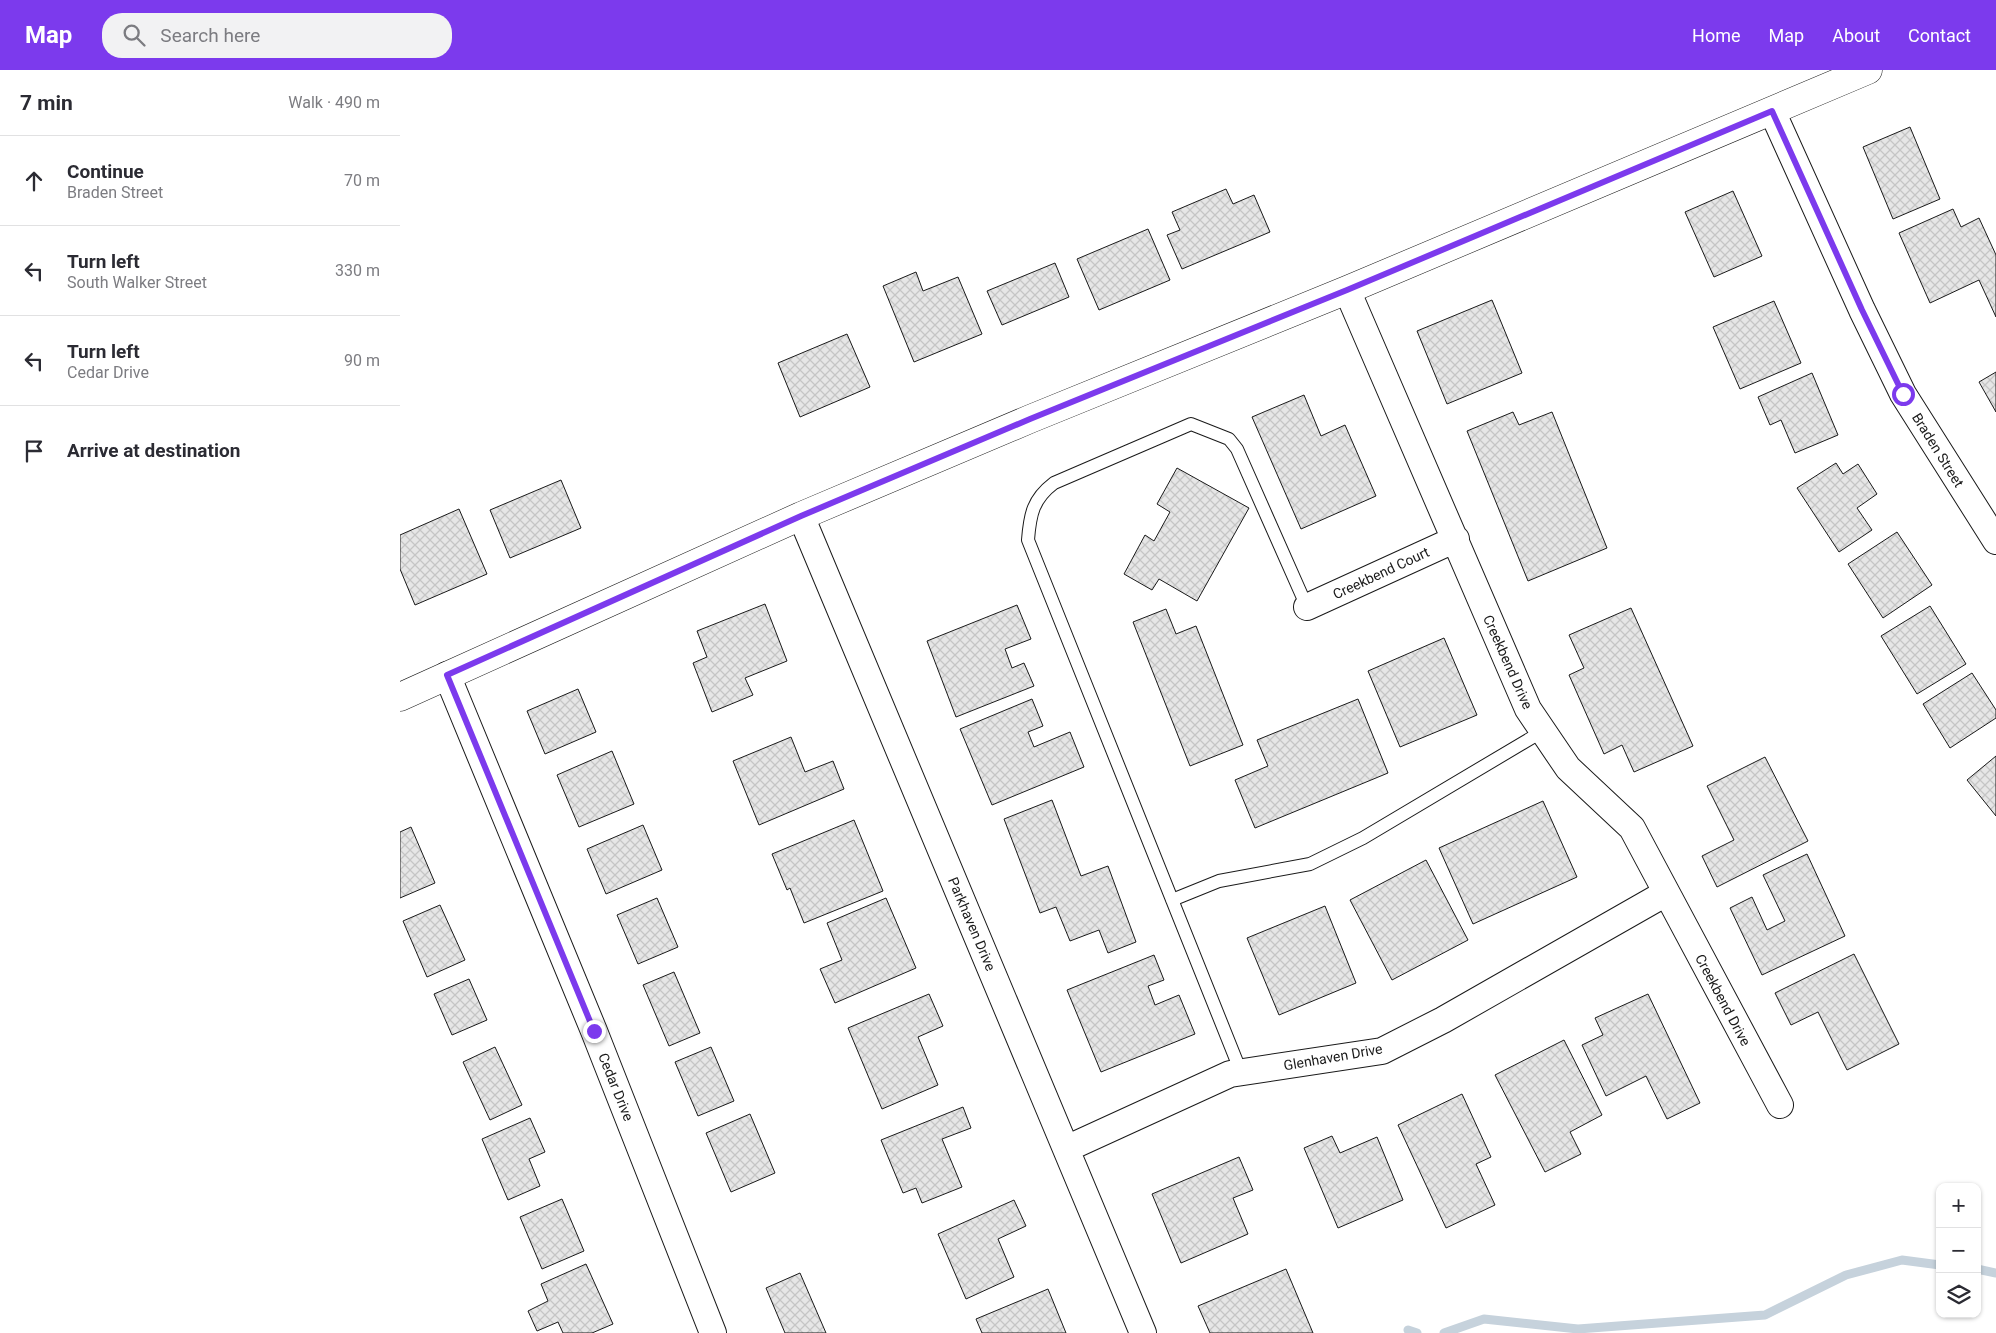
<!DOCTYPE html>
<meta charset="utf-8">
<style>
body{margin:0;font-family:Roboto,sans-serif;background:#f2f2f3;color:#2b2b33}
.controls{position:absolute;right:15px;bottom:15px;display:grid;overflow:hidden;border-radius:10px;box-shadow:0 1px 4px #0004}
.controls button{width:45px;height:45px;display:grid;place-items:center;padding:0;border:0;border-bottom:1px solid #e1e1e2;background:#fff;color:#2b2b33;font:25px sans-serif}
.stop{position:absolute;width:15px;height:15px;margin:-11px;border:4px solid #7c3aed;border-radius:50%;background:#fff}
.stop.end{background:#7c3aed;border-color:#fff;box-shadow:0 1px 5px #0008}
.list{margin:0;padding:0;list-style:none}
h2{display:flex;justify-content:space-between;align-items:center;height:65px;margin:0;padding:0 20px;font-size:21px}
h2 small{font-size:16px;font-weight:400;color:#7c7c81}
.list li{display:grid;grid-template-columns:32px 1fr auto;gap:15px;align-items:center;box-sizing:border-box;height:90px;padding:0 20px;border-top:1px solid #e1e1e2}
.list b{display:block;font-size:19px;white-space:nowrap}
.list p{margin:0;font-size:16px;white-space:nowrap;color:#7c7c81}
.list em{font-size:16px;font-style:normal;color:#7c7c81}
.icon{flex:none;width:28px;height:28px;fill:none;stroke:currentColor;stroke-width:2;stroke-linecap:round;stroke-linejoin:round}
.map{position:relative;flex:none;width:1596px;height:1263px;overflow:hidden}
header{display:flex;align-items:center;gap:30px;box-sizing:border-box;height:70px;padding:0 25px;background:#7c3aed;color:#fff}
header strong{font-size:24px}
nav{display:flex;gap:28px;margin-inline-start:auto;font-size:18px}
.search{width:350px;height:45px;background:#f2f2f3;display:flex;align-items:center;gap:12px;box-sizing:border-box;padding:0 18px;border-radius:20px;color:#7c7c81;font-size:19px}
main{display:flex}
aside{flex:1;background:#fff}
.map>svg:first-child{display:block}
</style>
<header>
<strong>Map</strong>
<div class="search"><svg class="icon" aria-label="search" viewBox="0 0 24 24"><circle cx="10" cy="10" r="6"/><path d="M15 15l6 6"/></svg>Search here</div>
<nav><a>Home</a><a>Map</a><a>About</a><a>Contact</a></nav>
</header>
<main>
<aside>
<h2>7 min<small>Walk · 490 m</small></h2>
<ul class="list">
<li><svg class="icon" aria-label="ahead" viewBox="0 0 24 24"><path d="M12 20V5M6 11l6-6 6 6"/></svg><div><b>Continue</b><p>Braden Street</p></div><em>70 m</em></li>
<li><svg class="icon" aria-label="left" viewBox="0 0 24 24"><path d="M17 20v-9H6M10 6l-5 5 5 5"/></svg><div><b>Turn left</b><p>South Walker Street</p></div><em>330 m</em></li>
<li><svg class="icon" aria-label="left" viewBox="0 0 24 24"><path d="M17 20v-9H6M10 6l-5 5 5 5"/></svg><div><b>Turn left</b><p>Cedar Drive</p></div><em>90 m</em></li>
<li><svg class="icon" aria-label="arrive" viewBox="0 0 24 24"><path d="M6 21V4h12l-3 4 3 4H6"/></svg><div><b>Arrive at destination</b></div></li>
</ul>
</aside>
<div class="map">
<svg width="1596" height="1263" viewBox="0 0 1596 1263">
<defs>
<pattern id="building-cross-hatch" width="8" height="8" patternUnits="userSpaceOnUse" patternTransform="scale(1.25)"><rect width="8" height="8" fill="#e6e6e6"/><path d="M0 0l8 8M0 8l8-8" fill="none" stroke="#c5c5c5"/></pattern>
</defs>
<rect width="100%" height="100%" fill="#fff"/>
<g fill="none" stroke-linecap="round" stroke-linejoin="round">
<path stroke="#c6d2dc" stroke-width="9" d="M1577,1199L1596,1203
M1008,1260L1017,1263
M1044,1263L1084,1249L1178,1259L1365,1245L1446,1205L1502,1190L1540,1195"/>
</g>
<path fill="url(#building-cross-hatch)" stroke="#1a1a1a" d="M1510,57L1540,129L1493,149L1463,77Z
M826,119L833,134L854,125L870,162L782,199L767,165L780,160L772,142Z
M1333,121L1362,186L1314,207L1285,142Z
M1553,139L1561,157L1579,148L1596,185V247L1579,210L1530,233L1499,163Z
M748,159L770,210L699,240L677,189Z
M655,193L669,227L602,255L587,221Z
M516,202L523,221L558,207L582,264L514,292L483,216Z
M1092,230L1122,303L1047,334L1017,261Z
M1374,231L1401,293L1340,319L1313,257Z
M447,264L470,317L400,347L378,293Z
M1596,302V342L1579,312Z
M1412,303L1438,365L1395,383L1381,350L1370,355L1358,327Z
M904,325L921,366L945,355L976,426L901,459L852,347Z
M1113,342L1119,355L1152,342L1207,478L1128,511L1067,361Z
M1436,393L1443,404L1458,394L1477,424L1457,438L1472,460L1439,482L1397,418Z
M777,398L849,438L797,531L759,509L752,520L724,504L745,465L754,471L770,442L757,434Z
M161,410L181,458L110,488L90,440Z
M59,439L87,504L15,535L0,499V465Z
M1497,462L1532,515L1483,548L1448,494Z
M365,534L387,591L345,608L353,625L312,642L293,593L307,587L297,561Z
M617,535L631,569L605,579L612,598L624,593L634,616L556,647L527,571Z
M1530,536L1566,594L1517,624L1481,566Z
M1231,538L1293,676L1234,702L1222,675L1204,684L1169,605L1184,598L1169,565Z
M766,539L776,564L796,556L843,675L790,696L733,552Z
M1044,568L1077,645L1000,677L968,601Z
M1572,603L1596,640V648L1550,678L1523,634Z
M178,619L196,662L145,684L127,641Z
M632,629L643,656L628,662L634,677L670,662L684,697L592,735L560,659Z
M958,629L988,703L855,758L835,710L868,696L857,670Z
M391,667L405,702L433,691L444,719L359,755L333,691Z
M212,681L234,734L179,757L157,705Z
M1596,686V746L1567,710Z
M1365,687L1408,771L1317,817L1302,786L1334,770L1307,716Z
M652,730L681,806L708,796L736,872L708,883L699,860L670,871L656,837L640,843L604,749Z
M1143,731L1177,807L1073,854L1039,778Z
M454,750L483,821L404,853L390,818L387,820L372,784Z
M243,755L262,800L206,824L187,779Z
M11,757L35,813L0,828V762Z
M1407,784L1445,866L1362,905L1330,838L1352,827L1367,860L1385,851L1363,805Z
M1026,790L1068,870L992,910L950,830Z
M257,828L278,877L238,894L217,845Z
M486,828L516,898L435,933L420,899L442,890L427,853Z
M40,835L65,890L27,907L3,851Z
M925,836L956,913L879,945L847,868Z
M1454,884L1499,974L1447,1000L1418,942L1391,955L1375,923Z
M754,885L764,910L748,916L755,935L779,925L795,964L701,1002L667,920Z
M274,902L300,963L269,976L243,915Z
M69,909L87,950L52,965L34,924Z
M529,924L543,956L518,967L538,1015L482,1039L448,958Z
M1248,924L1300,1033L1267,1049L1246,1006L1206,1026L1182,975L1203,965L1195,948Z
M1164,970L1202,1045L1170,1062L1181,1084L1145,1102L1095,1005Z
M95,977L122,1035L90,1050L63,992Z
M311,977L334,1031L298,1046L275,992Z
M1062,1024L1091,1087L1076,1094L1095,1135L1046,1158L998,1055Z
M563,1037L571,1058L542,1069L562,1117L522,1133L516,1118L503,1123L481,1070Z
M350,1044L375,1103L331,1122L306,1063Z
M130,1048L145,1082L129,1089L140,1116L108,1130L82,1069Z
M932,1066L940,1083L977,1067L1003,1130L938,1158L904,1078Z
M839,1087L853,1120L833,1128L848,1164L781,1193L752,1124Z
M162,1129L184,1181L142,1199L120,1147Z
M614,1130L626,1156L598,1169L614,1207L566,1229L538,1164Z
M186,1194L213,1254L192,1263H163L158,1252L137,1261L128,1241L148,1231L141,1214Z
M886,1199L913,1263H810L798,1236Z
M400,1203L426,1263H385L366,1218Z
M648,1219L666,1263H582L576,1249Z"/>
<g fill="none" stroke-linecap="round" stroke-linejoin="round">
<defs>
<path id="service" d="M772,830L819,811L910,794L963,768L1143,661
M841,1002L628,470C630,444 633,429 654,413L791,354L829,369L837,379L907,537"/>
<path id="minor" d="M1372,41L1462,240L1503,324L1596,471
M947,220L1128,639L1168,698L1232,758L1380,1035
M401,446L743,1263
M907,537L1056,469
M47,605L194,961L313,1263
M666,1079L830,1004L982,981L1043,950L1266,823"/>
<path id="tertiary" d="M0,627L401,446L630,349L947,220L1468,0"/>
</defs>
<use href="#service" stroke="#1a1a1a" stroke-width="14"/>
<use href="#minor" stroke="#1a1a1a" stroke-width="28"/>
<use href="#tertiary" stroke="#1a1a1a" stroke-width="29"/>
<use href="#service" stroke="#fff" stroke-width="12"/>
<use href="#minor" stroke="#fff" stroke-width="26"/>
<use href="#tertiary" stroke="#fff" stroke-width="28"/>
</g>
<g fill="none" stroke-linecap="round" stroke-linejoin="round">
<path stroke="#7c3aed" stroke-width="6" d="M194,961L47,605L401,446L630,349L947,220L1372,41L1462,240L1503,324"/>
</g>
<g text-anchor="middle" stroke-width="4" stroke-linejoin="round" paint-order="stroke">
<g font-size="14" fill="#1a1a1a" stroke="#fff">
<text transform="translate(1538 380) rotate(58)" y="5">Braden Street</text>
<text transform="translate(981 503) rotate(-25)" y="5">Creekbend Court</text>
<text transform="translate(1108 592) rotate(66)" y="5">Creekbend Drive</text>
<text transform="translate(572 854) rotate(67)" y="5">Parkhaven Drive</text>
<text transform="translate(1323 930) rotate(62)" y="5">Creekbend Drive</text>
<text transform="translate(933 987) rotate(-10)" y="5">Glenhaven Drive</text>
<text transform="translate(216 1017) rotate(68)" y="5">Cedar Drive</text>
</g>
</g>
</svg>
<div class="controls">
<button>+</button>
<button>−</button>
<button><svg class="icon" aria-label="layers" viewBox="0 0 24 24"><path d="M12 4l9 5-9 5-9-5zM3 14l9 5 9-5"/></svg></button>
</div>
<div class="stop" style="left:1503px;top:324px"></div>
<div class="stop end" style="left:194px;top:961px"></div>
</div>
</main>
